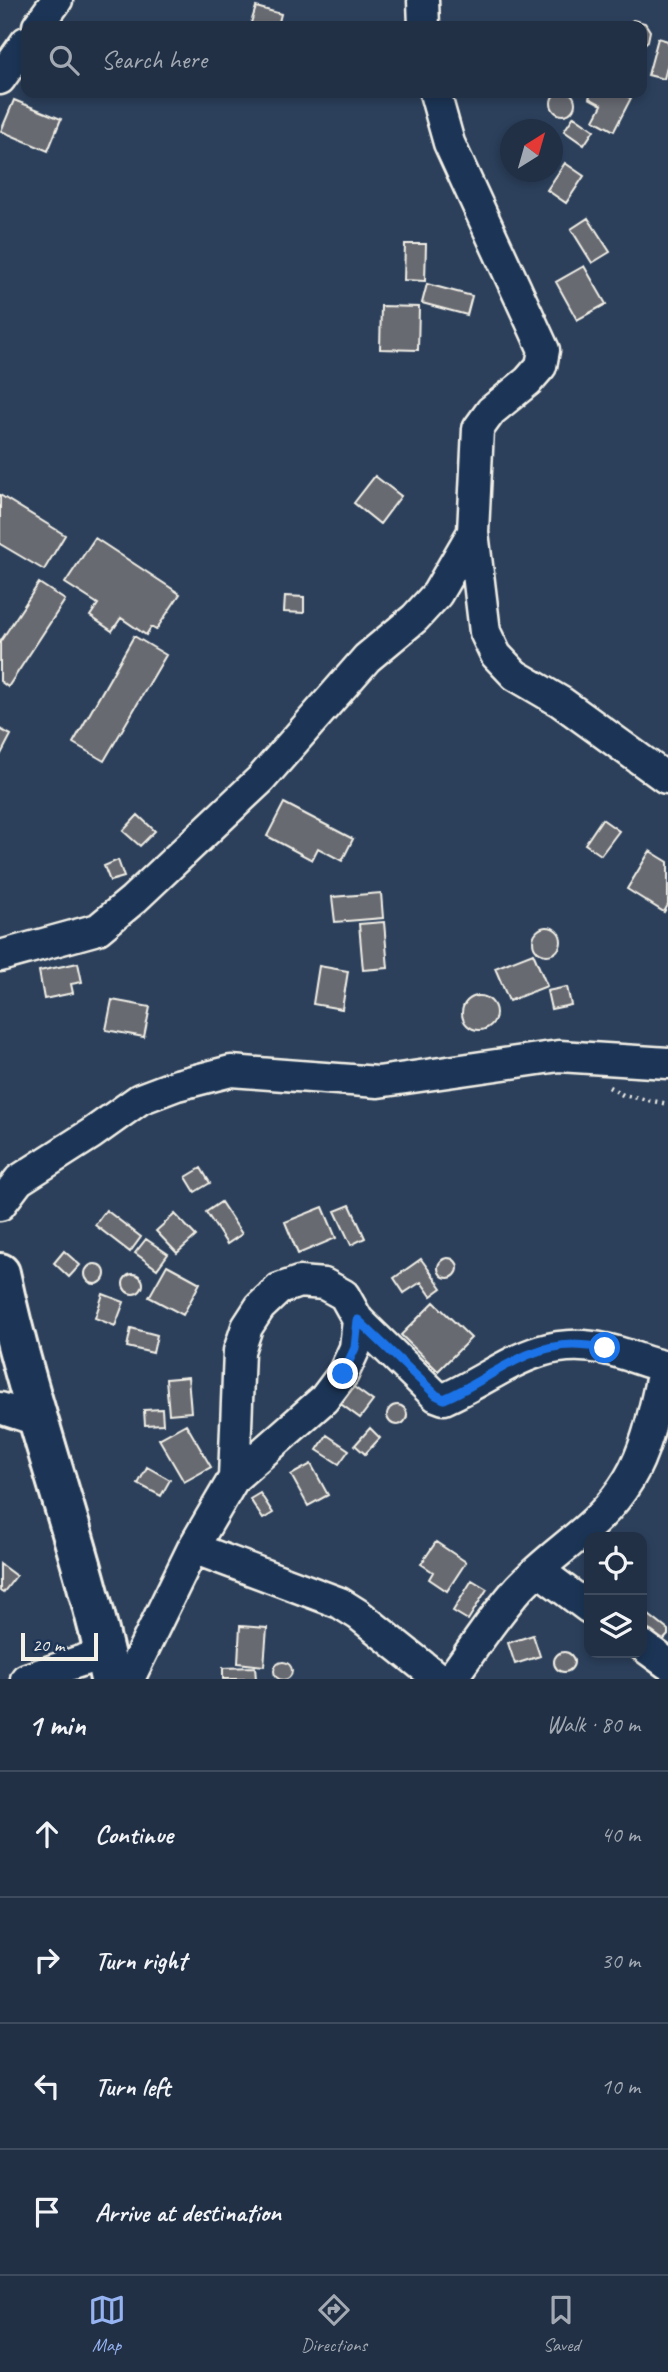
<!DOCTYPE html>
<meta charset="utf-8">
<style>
body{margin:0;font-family:Caveat,sans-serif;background:#29384c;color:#f1f3f6}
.controls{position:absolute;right:21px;bottom:21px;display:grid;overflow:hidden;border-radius:14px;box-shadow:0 4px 10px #0003}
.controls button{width:63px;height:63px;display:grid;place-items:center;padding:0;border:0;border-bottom:2px solid #3e4b5e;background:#213045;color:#f1f3f6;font:35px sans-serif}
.compass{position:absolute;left:500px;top:119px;width:63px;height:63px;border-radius:50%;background:#213045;box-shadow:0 4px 10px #0003;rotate:37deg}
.scale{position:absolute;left:21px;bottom:18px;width:77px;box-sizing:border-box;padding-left:7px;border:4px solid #f4f1e8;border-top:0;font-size:19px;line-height:24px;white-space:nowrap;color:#f4f1e8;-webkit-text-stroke:5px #1d3557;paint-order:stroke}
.stop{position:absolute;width:21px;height:21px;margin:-16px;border:5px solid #1a73e8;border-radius:50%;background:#fff}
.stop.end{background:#1a73e8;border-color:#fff;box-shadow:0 2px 7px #0008}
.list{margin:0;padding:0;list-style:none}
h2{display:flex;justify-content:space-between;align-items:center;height:91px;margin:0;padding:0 28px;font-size:30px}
h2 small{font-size:23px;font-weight:400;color:#a2a9b3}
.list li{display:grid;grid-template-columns:46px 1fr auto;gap:21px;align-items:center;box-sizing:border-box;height:126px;padding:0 28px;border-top:2px solid #3e4b5e}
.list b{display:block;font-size:26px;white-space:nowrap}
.list em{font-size:23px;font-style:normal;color:#a2a9b3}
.icon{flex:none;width:38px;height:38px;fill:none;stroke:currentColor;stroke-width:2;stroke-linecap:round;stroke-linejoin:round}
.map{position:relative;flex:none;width:668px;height:1679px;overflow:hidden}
.search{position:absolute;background:#213045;box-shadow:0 4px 10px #0003;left:21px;right:21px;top:21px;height:77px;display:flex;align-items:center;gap:18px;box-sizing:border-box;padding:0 24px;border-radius:14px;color:#a2a9b3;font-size:26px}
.sheet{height:595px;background:#213045}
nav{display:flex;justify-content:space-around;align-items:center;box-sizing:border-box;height:98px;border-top:2px solid #3e4b5e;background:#213045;font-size:19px;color:#a2a9b3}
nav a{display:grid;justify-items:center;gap:4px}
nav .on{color:#95b2f1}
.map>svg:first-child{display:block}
</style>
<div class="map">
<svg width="668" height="1679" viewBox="0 0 668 1679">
<rect width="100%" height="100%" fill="#2c405c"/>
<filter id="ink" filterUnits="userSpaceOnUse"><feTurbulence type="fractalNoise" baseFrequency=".0143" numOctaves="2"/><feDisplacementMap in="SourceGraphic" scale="14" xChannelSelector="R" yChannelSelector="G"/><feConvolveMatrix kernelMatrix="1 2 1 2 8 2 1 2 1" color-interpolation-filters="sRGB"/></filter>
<g filter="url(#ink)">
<path fill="#686b72" stroke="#f4f1e8" stroke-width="2" d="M256,7L281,14L278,26H250Z
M633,20L645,23L650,31L648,41L642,46V26H624Z
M658,38L668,41V63L664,79L648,75Z
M551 103a12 12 0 1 1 24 0a12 12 0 1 1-24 0Z
M591,93H620L631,98L614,131L594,120L602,105L589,98Z
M14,100L61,119L48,151L1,131Z
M574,116L594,130L584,145L564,131Z
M565,163L584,176L566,203L547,190Z
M588,218L610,252L592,263L571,229Z
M405,244H426L425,281L404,280Z
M584,266L606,304L577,320L556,282Z
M427,284L472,296L467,315L422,303Z
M381,306L419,307L418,350L380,349Z
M375,476L401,496L380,524L354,503Z
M0,495L65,535L44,570L0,544Z
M95,538L180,594L156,630L151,627L146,635L121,618L112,631L90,616L98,604L65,583Z
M39,583L65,600L8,687L0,681V642Z
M285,596L304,597V613L284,612Z
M134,636L166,655L104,761L73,743Z
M0,729L11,735L0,756Z
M284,803L353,839L342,861L318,848L312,860L267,836Z
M138,815L155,831L140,846L123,831Z
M602,819L619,831L601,855L585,844Z
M650,851L668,862V905L664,912L627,889Z
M118,860L124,877L110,881L104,866Z
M381,893L383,918L335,922L332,897Z
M384,922L388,968L363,970L359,924Z
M533 941a14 14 0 1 1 28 0a14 14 0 1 1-28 0Z
M533,953L547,986L509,1001L495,968Z
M78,963L82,982L71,984L73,993L44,999L39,971Z
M319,966L348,971L342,1009L313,1004Z
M567,987L571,1005L551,1009L547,991Z
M462 1013a17 17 0 1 1 34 0a17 17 0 1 1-34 0Z
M112,1000L150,1007L144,1037L106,1030Z
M201,1168L210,1183L195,1192L186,1177Z
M221,1202L242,1234L227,1244L206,1212Z
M350,1205L365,1238L351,1245L335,1211Z
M323,1207L336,1238L298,1254L285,1222Z
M106,1210L141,1237L130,1252L95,1225Z
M175,1214L196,1236L177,1253L156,1231Z
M146,1239L168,1254L157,1269L135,1253Z
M64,1251L80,1265L69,1277L54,1263Z
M438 1268a10 10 0 1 1 20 0a10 10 0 1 1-20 0Z
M421,1259L442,1288L431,1296L421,1282L404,1293L394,1278Z
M85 1274a10 10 0 1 1 20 0a10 10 0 1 1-20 0Z
M167,1265L200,1283L183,1315L149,1297Z
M123 1284a10 10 0 1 1 20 0a10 10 0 1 1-20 0Z
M103,1294L124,1302L115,1326L95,1318Z
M434,1302L471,1338L438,1371L401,1335Z
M131,1328L157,1335L153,1353L127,1347Z
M188,1377L191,1412L169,1414L166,1379Z
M351,1385L373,1401L360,1418L338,1402Z
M387 1415a10 10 0 1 1 20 0a10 10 0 1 1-20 0Z
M162,1409L163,1424L145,1425L144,1410Z
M186,1424L211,1467L184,1482L159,1439Z
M370,1428L380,1438L365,1454L355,1445Z
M327,1435L349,1450L339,1464L317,1450Z
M311,1464L328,1495L308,1506L291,1475Z
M147,1467L170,1480L161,1496L138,1484Z
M260,1493L273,1513L263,1519L250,1499Z
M436,1542L466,1562L447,1591L429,1579L433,1572L421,1564Z
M0,1564L16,1576L3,1593L0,1591Z
M472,1580L487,1589L468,1620L453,1611Z
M645,1612L668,1630V1635L658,1646L642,1632V1616Z
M240,1626L267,1628L264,1666L238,1663Z
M533,1635L540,1656L515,1664L508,1643Z
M554 1662a10 10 0 1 1 20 0a10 10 0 1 1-20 0Z
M274 1671a9 9 0 1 1 18 0a9 9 0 1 1-18 0Z
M255,1667L256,1679H223V1668Z"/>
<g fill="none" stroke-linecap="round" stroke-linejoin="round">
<defs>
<path id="street" d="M423,0L424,26
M38,26L57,0
M0,79L26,42
M435,93L449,143L544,350L541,366L528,381L491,411L478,429L473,532L485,632L496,655L515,675L561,702L666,778
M0,956L98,929L133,900L261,779L367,658L415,618L437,594L473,532
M0,1205L19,1180L91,1134L140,1099L177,1085L231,1071L378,1082L559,1056L668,1063
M0,1408L40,1421
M234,1478L239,1351L247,1327L260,1307L279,1289L299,1282L324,1284L344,1295L358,1320L436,1396L444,1399C501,1374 536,1334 605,1349C627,1353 647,1364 668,1367
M193,1548L340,1603L359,1615L439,1679
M538,1570L589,1608
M642,1645L668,1664
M26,1679L105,1653
M129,1679L193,1548L234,1478L324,1399L343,1374L355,1348L358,1320
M451,1679C473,1649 494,1616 519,1588C556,1548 599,1529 629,1479C649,1446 655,1404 664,1367"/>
<path id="secondary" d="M0,1273C29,1410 81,1542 110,1679"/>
</defs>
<use href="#street" stroke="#f4f1e8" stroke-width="35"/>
<use href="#secondary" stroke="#f4f1e8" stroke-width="44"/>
<path stroke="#f4f1e8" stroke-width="4.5" stroke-dasharray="2 5" stroke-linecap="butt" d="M609,1087L623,1095L668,1104"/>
<use href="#street" stroke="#1d3557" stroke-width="30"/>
<use href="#secondary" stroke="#1d3557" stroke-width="38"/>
</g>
</g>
<g fill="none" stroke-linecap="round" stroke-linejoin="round" filter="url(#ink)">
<path stroke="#1a73e8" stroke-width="9" d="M343,1374L355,1348L358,1320L436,1395L444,1399C487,1381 524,1345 573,1345C584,1345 595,1347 605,1348"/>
</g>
</svg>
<div class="controls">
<button><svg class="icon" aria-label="locate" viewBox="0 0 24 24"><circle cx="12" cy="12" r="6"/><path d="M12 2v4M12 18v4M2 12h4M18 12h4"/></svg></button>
<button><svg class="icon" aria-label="layers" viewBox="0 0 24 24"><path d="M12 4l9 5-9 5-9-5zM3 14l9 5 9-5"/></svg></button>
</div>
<svg class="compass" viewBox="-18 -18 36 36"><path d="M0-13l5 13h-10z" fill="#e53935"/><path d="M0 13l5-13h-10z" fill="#a2a9b3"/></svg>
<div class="scale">20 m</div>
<div class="stop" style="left:605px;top:1348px"></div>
<div class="stop end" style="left:343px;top:1374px"></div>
<div class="search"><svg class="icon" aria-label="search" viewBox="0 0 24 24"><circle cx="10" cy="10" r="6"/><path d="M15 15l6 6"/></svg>Search here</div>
</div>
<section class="sheet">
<h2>1 min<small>Walk · 80 m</small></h2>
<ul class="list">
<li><svg class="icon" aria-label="ahead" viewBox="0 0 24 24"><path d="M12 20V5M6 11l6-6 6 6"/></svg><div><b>Continue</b></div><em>40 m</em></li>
<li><svg class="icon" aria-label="right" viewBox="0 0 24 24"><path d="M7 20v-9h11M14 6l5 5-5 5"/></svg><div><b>Turn right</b></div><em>30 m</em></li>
<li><svg class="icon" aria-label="left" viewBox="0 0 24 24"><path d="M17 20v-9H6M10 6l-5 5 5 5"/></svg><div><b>Turn left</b></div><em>10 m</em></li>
<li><svg class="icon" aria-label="arrive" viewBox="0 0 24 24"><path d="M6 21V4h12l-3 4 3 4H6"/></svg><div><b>Arrive at destination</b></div></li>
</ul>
</section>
<nav>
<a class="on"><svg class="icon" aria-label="map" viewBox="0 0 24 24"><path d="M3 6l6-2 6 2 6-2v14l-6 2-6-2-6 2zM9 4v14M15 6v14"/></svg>Map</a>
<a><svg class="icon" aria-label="directions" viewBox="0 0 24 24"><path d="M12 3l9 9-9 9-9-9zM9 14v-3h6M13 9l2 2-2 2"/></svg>Directions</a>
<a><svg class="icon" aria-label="saved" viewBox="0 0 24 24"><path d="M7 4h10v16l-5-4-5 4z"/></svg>Saved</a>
</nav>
